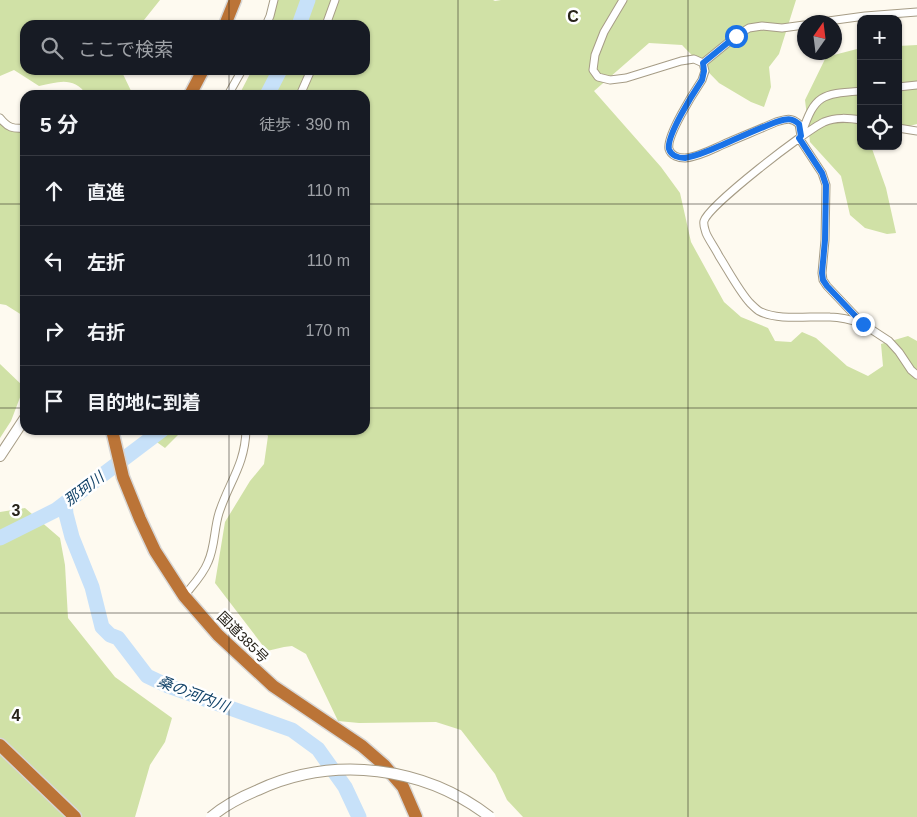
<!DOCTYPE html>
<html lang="ja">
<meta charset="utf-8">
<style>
body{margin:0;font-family:Arial,"Noto Sans JP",sans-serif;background:#242831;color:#f1f3f6}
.controls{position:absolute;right:15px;top:15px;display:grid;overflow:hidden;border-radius:10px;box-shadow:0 1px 4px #0004}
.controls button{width:45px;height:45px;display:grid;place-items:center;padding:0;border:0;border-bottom:1px solid #363941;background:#171b24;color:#f1f3f6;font:25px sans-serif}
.compass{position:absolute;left:797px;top:15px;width:45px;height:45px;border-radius:50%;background:#171b24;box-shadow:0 1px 4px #0004;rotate:14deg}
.stop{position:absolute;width:15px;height:15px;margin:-11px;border:4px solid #1a73e8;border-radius:50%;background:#fff}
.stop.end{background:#1a73e8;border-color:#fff;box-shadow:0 1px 5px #0008}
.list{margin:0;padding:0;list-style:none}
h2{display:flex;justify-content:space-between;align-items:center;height:65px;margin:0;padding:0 20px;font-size:21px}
h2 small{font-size:16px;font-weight:400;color:#9ea1a6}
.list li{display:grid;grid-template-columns:32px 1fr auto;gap:15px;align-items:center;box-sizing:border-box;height:70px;padding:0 20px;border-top:1px solid #363941}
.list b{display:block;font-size:19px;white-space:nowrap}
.list em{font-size:16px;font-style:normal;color:#9ea1a6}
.icon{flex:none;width:28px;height:28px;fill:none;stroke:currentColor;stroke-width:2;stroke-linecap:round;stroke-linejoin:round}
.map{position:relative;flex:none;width:917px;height:817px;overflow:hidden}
.search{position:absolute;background:#171b24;box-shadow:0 1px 4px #0004;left:20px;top:20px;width:350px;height:55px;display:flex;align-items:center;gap:12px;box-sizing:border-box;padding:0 18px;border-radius:15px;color:#9ea1a6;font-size:19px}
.panel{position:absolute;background:#171b24;box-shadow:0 1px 4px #0004;left:20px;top:90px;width:350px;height:345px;border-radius:15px}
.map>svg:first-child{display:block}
</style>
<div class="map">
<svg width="917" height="817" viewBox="0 0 917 817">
<rect width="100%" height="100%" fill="#fefaf0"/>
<path fill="#d0e1a6" d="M0,0H160L140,25H25V70H121L133,95H87C73,76 59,82 39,86L14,70L0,76Z
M278,0H493L495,1L501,0H796L779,54L769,67L771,87L764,107L751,102L719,83L682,45L649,43L594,91L661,167L680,193L691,242L724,302L741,317L768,328L775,341L791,342L802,332L816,338L847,366L868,376L883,366L881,344L908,336L917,341V817H523L507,800L495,774L461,730L436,722L359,723L338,721L306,654L292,646L284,647L267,651L215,583L225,522L250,481L264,464L268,436L264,430H365V95H239L252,70H365V25H271Z
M917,45V124L898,129V46Z
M861,48V146H871L886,188L896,233L887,234L865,228L850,215L841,176L810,142L805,100L826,57Z
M0,118L25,133V317L6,305L0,304Z
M0,364L24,387L11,421L0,438Z
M140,430H183L165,448Z
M25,508L60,538L65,565L68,618L115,677L172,718L165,742L150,765L135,817H0V512Z"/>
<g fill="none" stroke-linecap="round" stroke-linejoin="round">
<path stroke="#c7e1f9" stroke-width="15" d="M299,25L308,0
M267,95L280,70
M65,503L66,514L72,537L92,587L102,627L110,635L118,638L147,676L168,686L292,730L318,749L345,787L359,817
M0,538L56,510L162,430"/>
<defs>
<path id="street" d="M623,0L604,32L595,55L593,70L598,77L610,80L626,78L681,61L694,59L703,63
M821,22L865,16L917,12
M266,25L270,16L274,0
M326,25L335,0
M703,63L705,71L702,80C694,92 666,136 669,149C671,156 679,158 685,158C698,157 711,150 722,145C740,137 758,130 776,122C786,119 791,117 799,124L801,136
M703,63L736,36L749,28L762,26L782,28L804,25
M898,87L917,85
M228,95L242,70
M300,95L311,70
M0,118C8,128 13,129 25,128
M861,120C848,118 836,117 824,122C805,131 709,205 704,221C703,225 705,229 706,233C709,240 715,248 719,256C728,270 739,291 750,303C753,306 756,309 759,311C777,321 809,316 830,317C842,317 852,320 863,324
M898,128L917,131
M802,133C815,94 822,94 861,91
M799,138L822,173L826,185L825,240L822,273L823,280L827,286L863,324L889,341L899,352L911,370L917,375
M184,596C192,586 203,575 208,562C215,547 214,529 219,513C229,482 245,465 246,430"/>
<path id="secondary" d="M0,456L25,418"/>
<path id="highway" d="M225,25L235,0
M190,95L203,70
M112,430L123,477L140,519L155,551L184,596L218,635L273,686L362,746L384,765L403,787L416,817
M0,745L75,817"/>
</defs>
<use href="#street" stroke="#a69c86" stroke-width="9"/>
<use href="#secondary" stroke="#a69c86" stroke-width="12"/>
<use href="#highway" stroke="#d8d7d6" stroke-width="15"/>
<use href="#street" stroke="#fff" stroke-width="7"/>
<use href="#secondary" stroke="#fff" stroke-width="10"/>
<use href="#highway" stroke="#bb7437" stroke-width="12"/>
<defs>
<path id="secondary-bridge" d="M211,817C225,805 241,797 258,790C334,755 424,766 490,817"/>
</defs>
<use href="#secondary-bridge" stroke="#a69c86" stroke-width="12" stroke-linecap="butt"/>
<use href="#secondary-bridge" stroke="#fff" stroke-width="10"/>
</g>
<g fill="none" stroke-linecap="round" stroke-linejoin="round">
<path stroke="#1a73e8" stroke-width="6" d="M736,36L703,63L704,71L702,80C694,92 666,136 669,149C671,156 679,158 685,158C698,156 711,150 722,145C740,137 758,129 776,122C786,119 791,117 799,124L801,136L799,138L822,173L826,185L825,240L822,273L823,280L827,286L863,324"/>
</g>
<path fill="none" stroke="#27231a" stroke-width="1" stroke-opacity="0.55" d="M229,0V25M458,0V817M688,0V817M229,70V95M0,204H25M365,204H917M0,408H25M365,408H917M229,430V817M0,613H917"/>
<g text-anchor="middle" stroke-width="5" stroke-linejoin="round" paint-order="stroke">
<g font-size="14" fill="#27231a" stroke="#fff">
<text transform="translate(243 637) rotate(45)" y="5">国道385号</text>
</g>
<g font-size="15" font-style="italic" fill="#144469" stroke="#fff">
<text transform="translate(84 489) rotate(-37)" y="5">那珂川</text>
<text transform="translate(193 694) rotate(21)" y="5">桑の河内川</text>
</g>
</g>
<g font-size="16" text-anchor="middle" font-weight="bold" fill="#27231a" stroke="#fff" stroke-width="5" stroke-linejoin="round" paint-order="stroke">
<text x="573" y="22">C</text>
<text x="16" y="516">3</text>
<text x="16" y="721">4</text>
</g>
</svg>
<div class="controls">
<button>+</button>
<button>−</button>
<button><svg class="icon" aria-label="locate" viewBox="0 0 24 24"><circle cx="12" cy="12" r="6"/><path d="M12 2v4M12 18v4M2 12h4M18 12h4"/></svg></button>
</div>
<svg class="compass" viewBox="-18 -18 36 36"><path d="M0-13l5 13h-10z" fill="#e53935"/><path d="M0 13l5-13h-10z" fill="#9ea1a6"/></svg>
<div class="stop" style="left:736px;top:36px"></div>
<div class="stop end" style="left:863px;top:324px"></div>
<div class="search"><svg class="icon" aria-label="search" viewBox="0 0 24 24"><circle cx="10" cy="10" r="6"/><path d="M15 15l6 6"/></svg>ここで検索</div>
<section class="panel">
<h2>5 分<small>徒歩 · 390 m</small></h2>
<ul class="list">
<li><svg class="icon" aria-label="ahead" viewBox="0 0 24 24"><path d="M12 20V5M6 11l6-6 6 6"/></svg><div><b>直進</b></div><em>110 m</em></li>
<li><svg class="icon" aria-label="left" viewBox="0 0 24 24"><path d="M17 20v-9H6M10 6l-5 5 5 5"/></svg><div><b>左折</b></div><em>110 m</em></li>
<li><svg class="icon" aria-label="right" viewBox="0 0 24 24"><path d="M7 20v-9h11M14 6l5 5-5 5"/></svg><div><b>右折</b></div><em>170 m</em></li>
<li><svg class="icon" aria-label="arrive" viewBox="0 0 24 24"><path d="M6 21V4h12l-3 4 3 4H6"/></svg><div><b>目的地に到着</b></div></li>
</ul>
</section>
</div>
